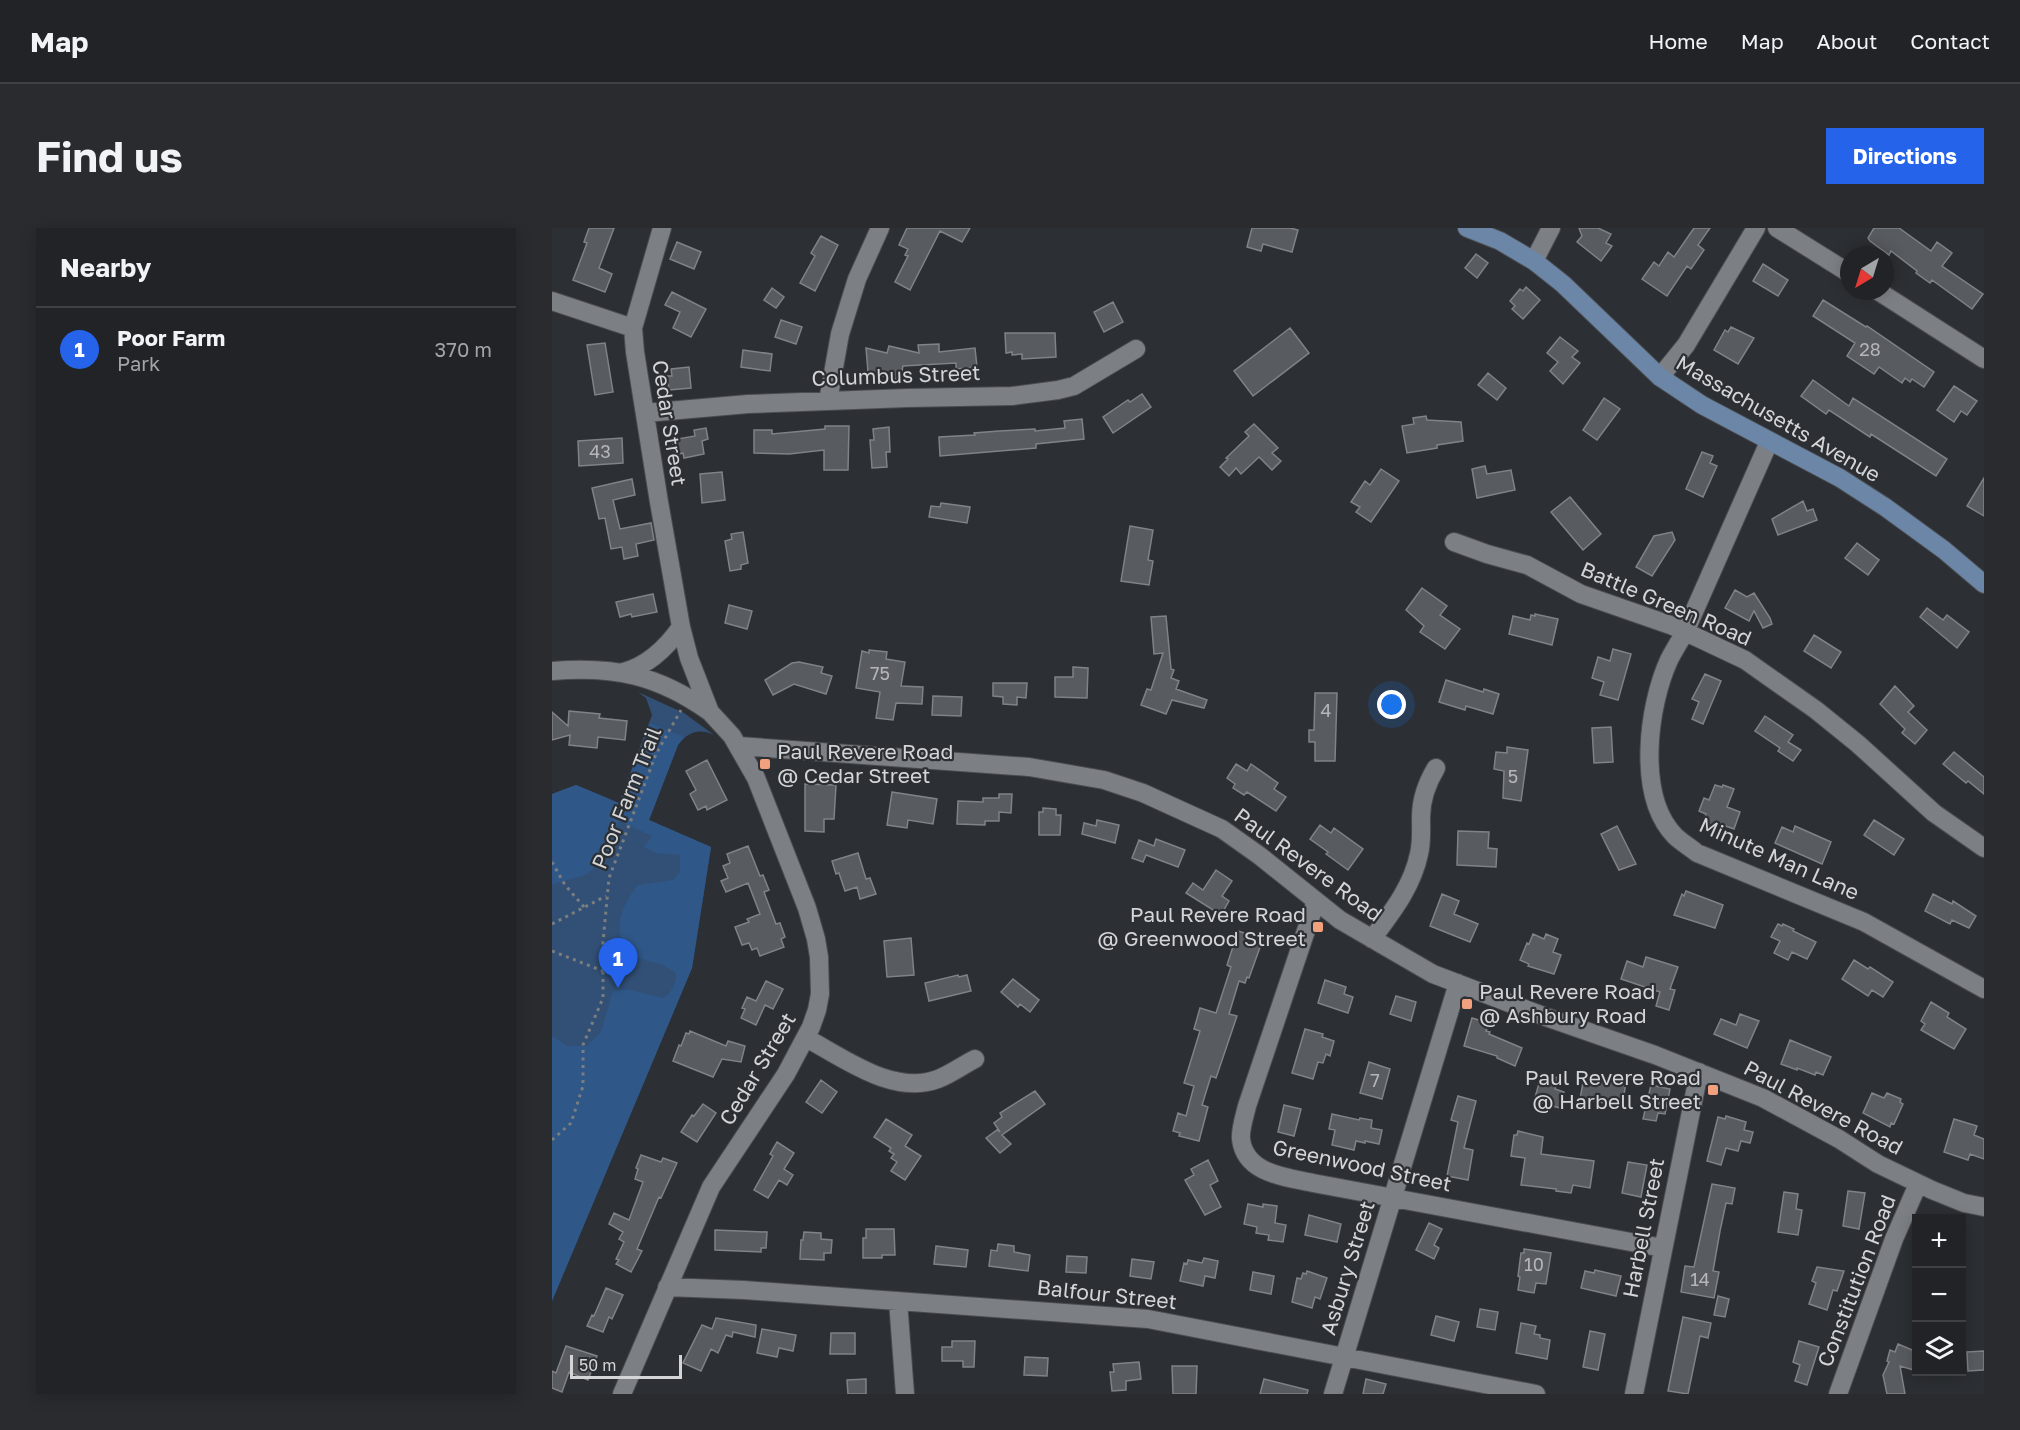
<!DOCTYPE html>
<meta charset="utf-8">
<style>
body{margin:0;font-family:"Golos Text",sans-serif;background:#292b2e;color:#f1f3f6}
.controls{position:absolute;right:18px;bottom:18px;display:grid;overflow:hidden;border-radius:0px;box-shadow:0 3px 15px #0003}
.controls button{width:54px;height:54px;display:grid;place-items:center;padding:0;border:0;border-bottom:2px solid #3e4043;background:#212326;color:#f1f3f6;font:30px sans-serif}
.compass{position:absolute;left:1288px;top:18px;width:54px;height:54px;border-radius:50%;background:#212326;box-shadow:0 3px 15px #0003;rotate:218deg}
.scale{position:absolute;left:18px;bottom:15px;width:112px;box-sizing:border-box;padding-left:6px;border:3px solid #d3d5d7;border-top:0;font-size:16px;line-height:21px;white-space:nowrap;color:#d3d5d7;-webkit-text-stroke:4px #2c2f33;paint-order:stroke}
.you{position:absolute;left:840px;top:477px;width:21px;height:21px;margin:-15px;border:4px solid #fff;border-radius:50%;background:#1a73e8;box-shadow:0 0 0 9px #1a73e833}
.badge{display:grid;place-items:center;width:39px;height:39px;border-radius:50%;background:#2563eb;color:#fff;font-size:20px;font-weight:700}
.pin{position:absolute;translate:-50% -50px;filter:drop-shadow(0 2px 3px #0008)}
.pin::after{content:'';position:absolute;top:32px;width:21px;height:18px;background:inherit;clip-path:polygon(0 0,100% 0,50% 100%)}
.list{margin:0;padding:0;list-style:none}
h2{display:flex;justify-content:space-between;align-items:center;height:78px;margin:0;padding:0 24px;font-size:26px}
h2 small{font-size:20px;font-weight:400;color:#a2a4a7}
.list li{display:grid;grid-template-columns:39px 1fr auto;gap:18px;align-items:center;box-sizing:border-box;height:84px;padding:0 24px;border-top:2px solid #3e4043}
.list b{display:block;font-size:22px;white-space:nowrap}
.list p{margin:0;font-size:20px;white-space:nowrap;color:#a2a4a7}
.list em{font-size:20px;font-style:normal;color:#a2a4a7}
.icon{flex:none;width:33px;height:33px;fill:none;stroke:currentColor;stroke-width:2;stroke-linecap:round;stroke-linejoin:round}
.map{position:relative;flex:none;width:1432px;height:1166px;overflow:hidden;border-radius:0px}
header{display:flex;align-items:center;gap:36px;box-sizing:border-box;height:84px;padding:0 30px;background:#212326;border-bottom:2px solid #3e4043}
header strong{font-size:28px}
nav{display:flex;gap:33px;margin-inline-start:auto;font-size:21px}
.intro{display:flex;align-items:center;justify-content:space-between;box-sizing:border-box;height:144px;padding:0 36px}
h1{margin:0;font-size:42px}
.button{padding:15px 27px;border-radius:0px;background:#2563eb;color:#fff;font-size:21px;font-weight:700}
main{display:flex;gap:36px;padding:0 36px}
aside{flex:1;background:#212326;border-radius:0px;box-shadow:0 3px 15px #0003}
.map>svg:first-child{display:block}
</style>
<header>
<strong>Map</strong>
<nav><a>Home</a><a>Map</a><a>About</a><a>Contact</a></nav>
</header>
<div class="intro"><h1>Find us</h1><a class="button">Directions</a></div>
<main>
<aside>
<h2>Nearby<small></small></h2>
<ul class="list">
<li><span class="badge">1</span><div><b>Poor Farm</b><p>Park</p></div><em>370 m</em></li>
</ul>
</aside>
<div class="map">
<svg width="1432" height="1166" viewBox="0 0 1432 1166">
<rect width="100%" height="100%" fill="#2c2f33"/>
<path fill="#325076" d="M86,464L132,485L162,507C147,500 136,504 126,517L97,592L159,619L140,740L0,1073V566L24,557L67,575L100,487L94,470Z"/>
<path fill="#2f5787" d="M98,495L132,509L126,517L97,592L159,619L140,740L0,1073V808L15,818H35L49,804L61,763L74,761L111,770C121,764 123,757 124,745C119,742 114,738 108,736C100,733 88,732 81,727C57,707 69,678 86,657L121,652L128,644V627L104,625L92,619L100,608L67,593C61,604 48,636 39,643C29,651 12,651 0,657V566L24,557L67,575Z"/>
<path fill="#585b60" stroke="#7f8287" stroke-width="1.5" d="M37,0H62L47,40L60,46L53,64L21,52L35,15L32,14Z
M355,0H418L410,14L388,3L358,62L343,54L356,28L353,27L356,21L347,17Z
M700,0H738L746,2L740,24L711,16L709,23L695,19Z
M1027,0H1046L1059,6L1054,15L1060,18L1049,33L1025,14L1030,8Z
M1142,0H1158L1146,17L1152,22L1139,41L1135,38L1115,68L1090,51L1102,34L1107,38L1116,24L1122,29Z
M1322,0H1347L1379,23L1385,14L1400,25L1390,38L1431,66L1420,81L1380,52L1378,55L1364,45L1365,43L1339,23L1337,27L1318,13L1316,10Z
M269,8L286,17L263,63L248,55L263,28L259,25Z
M125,14L149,24L142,41L118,31Z
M924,26L936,35L925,50L913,40Z
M1211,36L1236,52L1226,68L1201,53Z
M974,59L988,72L971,91L960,81L963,78L958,73L968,61L971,63Z
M220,60L232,69L224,80L212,72Z
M120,64L154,81L139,109L121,100L128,84L113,77Z
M1271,72L1314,99L1315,98L1382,144L1372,159L1360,151L1358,154L1353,150L1350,155L1327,139L1322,146L1295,128L1303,115L1261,88Z
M561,74L571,94L552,104L542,84Z
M229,92L250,99L244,116L223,109Z
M1179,99L1202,110L1186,136L1162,122L1173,102L1176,104Z
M738,100L757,125L701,168L682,143Z
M453,105H503L504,129L470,131V126L460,127V124L454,125Z
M1008,109L1026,123L1020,129L1028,135L1011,156L998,143L1006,134L995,125Z
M53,115L61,164L43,167L35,117Z
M387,116V124L423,120L425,139L404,141V135L351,138L348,152L316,144L314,120L335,125L337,118L367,125L366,117Z
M191,122L220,126L218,143L189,139Z
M137,139L139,160L117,162L115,148H120L119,141Z
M936,145L954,160L945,172L926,157Z
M1261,152L1297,178L1301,170L1395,231L1384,248L1319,206L1318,209L1277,182L1274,186L1249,168Z
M1402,158L1425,173L1415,187L1409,183L1402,194L1385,182Z
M590,166L599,179L561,205L551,189L576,172L578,174Z
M1052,170L1068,181L1045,212L1031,202Z
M874,188L875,192L909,194L911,213L885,217V220L855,225L850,198L862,196L861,190Z
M530,191L532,211L484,216V220L388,228L387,209L423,207L422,205L447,203L483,201V203L513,200L512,193Z
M702,196L726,220L720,225L729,233L720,242L707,229L689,246L684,240L677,248L668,239L676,231L674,230L697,208L693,204Z
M273,198H297L296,242H272V222L237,226L202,225V202H220V206L273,201Z
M337,199L338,224H334L335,239L320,240L318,212H322L321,201Z
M154,200L156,211L150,213L152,226L132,230L131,225L123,227L120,212L143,208L142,202Z
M70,210L71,235L27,238L26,213Z
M1150,224L1161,228L1158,235L1165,238L1151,269L1134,261Z
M933,238L935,246L959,242L963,262L925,270L920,241Z
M829,241L847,253L819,294L804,284L808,279L799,274L813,253L818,257Z
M170,244L173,272L150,275L148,246Z
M1432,250V288L1415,278Z
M80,251L83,267L61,272L68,301L99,295L102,312L84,316L86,328L72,331L70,319L59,321L53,290L47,291L40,260Z
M1018,269L1049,306L1031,322L999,284Z
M1251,273L1255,283L1261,281L1265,292L1226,307L1220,291Z
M389,275L418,279L415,295L377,289L379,278L388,279Z
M578,298L601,302L596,332L601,333L597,357L569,353Z
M191,304L196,335L189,337V341L178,343L173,313L180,311L179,306Z
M1120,304L1123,312L1100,348L1084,339L1102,308Z
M1305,315L1327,332L1316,347L1293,330Z
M870,360L895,378L888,387L908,401L893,421L868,404L872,398L854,382Z
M1183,362L1195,369L1202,365L1218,390L1220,396L1211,400L1202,383L1197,393L1173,380Z
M101,366L105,384L80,389L79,386L68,389L64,374Z
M177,377L200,383L195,401L173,395Z
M1375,380L1391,392L1395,387L1417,404L1405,420L1368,389Z
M983,386L1006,391L1000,417L957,406L961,388L978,392L979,387L983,388Z
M614,388L619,441L622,442L619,450L627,453L624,461L655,472L652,480L620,472L614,486L589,477L595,461L599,462L611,425L602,426L599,389Z
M1262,407L1289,424L1279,440L1252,423Z
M1061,421L1079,426L1066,472L1048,467L1052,454L1040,450L1046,429L1058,433Z
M317,422L335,424L334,431L353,434L349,458L371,459L370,476L344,475L341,492L324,490L328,464L304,460L310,423L317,425Z
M247,434L271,439L269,445L280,448L274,466L242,456L221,467L213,452L240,435Z
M521,439L536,440L535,470L503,469V449H521Z
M1153,446L1169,453L1151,496L1140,491L1147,474L1140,471Z
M894,452L931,464L932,461L947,466L941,486L914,478L913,482L887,474Z
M441,455H475L474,470L465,469V477L451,476V469L441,468Z
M1343,458L1362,478L1356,484L1375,502L1363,516L1350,505L1353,501L1328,476Z
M763,465H785L783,533H763V514H757V502H762Z
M381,468L410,469L409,488L380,487Z
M17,483L48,486L47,490L75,493L73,512L46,509L45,520L17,517L18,507L0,512V484L16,498Z
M1213,488L1241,507L1236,514L1249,522L1241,533L1226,523L1228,520L1203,503Z
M1059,499L1061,534L1042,535L1040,500Z
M955,519L976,522L969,573L951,570L952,543L942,541L944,524L955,525Z
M1402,524L1432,549V566L1416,553L1414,555L1391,536Z
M155,532L175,572L155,582L154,578L146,582L138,566L144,562L134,543Z
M684,536L695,543L699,536L726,555L722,561L734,569L724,583L695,564L692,567L681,560L683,556L675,550Z
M253,556L284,557L282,591H272V604L253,603Z
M1163,557L1170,559L1171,557L1182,561L1175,579L1188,584L1182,601L1165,595L1162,602L1149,598L1154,586L1147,583L1152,570L1157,572Z
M340,564L385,571L381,596L356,592L355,600L335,597Z
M447,566H460L459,585L447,584V593H433V597L405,596L406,573L431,574V570H447Z
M491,580L504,581V587H509L508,607H487V584H491Z
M545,592L567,597L563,615L530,606L532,595L544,598Z
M1322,592L1352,611L1342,627L1312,607Z
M768,597L779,605L782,600L811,621L796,642L774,626L776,624L758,611Z
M1065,598L1084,636L1067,642L1049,606Z
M1243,598L1279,614L1270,636L1223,615L1230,599L1241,604Z
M906,603L937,604L936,620L945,621L944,639L905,637Z
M604,611L633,622L626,639L594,627L591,634L580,630L587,612L602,618Z
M196,618L208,648L211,647L217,662L212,664L224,696L228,695L233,709L229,711L232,719L208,728L205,720L200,722L197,715L190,717L183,699L197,694L195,691L208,686L196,655L174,664L169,653L176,650L171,638L178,635L175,626Z
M306,625L314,651L318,650L324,666L308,671L305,659L293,663L287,645L284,646L280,633Z
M664,642L680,653L670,668L677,673L669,687L634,665L641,655L651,662Z
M1134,663L1171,677L1163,700L1122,687L1130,666L1132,668Z
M890,666L907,673L902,686L926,696L918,714L878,698Z
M1381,666L1400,676L1401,673L1424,688L1417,700L1400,692L1398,696L1373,683Z
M1226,696L1230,698L1231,696L1242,701L1241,703L1264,714L1255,731L1240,724L1236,732L1222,725L1228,713L1219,709Z
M686,703L711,711L697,750L695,749L693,755L687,753L677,786L685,788L664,850L659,848L650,877L656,879L647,913L627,908L628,905L621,903L626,885L634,888L642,858L632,855L648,803L642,801L648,780L664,785L679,739L675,737Z
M981,706L992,711L994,706L1006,711L1001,724L1009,727L1002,746L976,738L977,736L968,732L975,715L977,716Z
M359,710L362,747L335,749L332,713Z
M1094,729L1126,739L1118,761L1123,762L1117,782L1104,778L1108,764L1069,751L1075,733L1091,739Z
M1302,732L1316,741L1318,739L1341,754L1331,769L1320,762L1316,768L1290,751Z
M406,747L407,749L415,747L419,763L377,773L373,755Z
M461,751L487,772L478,784L468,776L466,779L449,764Z
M773,752L794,759L792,766L801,769L796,785L766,775Z
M214,753L231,761L221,781L213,777L204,797L189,790L193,781L190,780L195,769L204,773Z
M844,768L864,774L859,793L838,786Z
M1379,774L1397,785L1395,789L1414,801L1402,821L1369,802L1373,796L1369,793Z
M1188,786L1207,793L1195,820L1162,806L1169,791L1184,797Z
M920,790L937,795L934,803L938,804L937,806L970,820L963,838L945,830V828L912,818Z
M753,801L771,806L770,809L782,813L778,828L774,826L771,835L766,834L761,851L740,845Z
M138,803L174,818L176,813L193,818L189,834L170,831L161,849L121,833L127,817L129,818L134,805L137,806Z
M1238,812L1279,829L1271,847L1264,844L1263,847L1245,840V842L1229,836Z
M817,834L838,841L830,871L808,865Z
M990,845L1006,850L1003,861L1012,864L1008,880L982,873Z
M269,852L285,864L270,885L254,874Z
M1058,852L1074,855L1070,878L1028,871L1031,855L1047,858L1048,853L1057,855Z
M1099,857L1118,861L1113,886L1106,885L1104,893L1091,891Z
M483,863L493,876L450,907L459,916L448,925L434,910L445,902L448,904L442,895L450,889L448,885Z
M1320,865L1332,870L1335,865L1349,871L1348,874L1351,876L1342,896L1339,895L1338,899L1311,885Z
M906,868L924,873L912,920L921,922L916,952L895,948L906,894L899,892Z
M151,876L164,885L145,914L129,904L140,887L142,888Z
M732,877L749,881L742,908L726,904Z
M780,886L807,892L808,890L820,892L819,900L830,902L827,916L813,913V915L804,913L802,922L780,917L783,902L777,901Z
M1174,888L1194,894L1192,902L1201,904L1198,915L1189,913L1186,923L1174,920L1169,937L1155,933L1166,889L1173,891Z
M334,891L360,907L353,918L369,928L353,952L339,943L345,934L339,930L342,926L337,923L339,920L322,909Z
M1402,891L1425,898L1422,907L1432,911V931L1418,926L1416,932L1392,924Z
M966,903L991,909L989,926L1042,933L1038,960L1021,957L1019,965L1004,963V961L969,957L973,930L959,928L962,907H965Z
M225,914L242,925L232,941L241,947L235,957L227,952L216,970L202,962L221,928L218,926Z
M89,927L109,934L111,930L125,935L109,970L107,969L85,1021L90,1023L79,1044L64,1036L67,1032L64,1031L72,1014L67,1011L71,1004L57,996L62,985L77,992L91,954L83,951L86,941L84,940Z
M656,932L666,953L658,957L669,979L653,987L633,952L642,947L639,941Z
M1076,934L1095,937L1089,969L1070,965Z
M1160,956L1183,960L1180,976L1174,975L1168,1003L1161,1043L1167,1044L1162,1070L1129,1064L1133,1038L1142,1039Z
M1296,963L1313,965L1307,1001L1291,998Z
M1232,964L1246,966L1244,981L1250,982L1246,1007L1226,1004Z
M696,976L711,979V976L725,978L723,995L734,997L731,1014L716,1012L717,1007L704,1005L705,999L692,996Z
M757,987L789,996L785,1014L753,1007Z
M877,995L890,1001L882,1017L887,1020L882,1031L864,1022Z
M314,1001H342L343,1027H330V1030H311V1010H314Z
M163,1002L215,1004L214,1020H209V1024L163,1022Z
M252,1004L269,1005V1011L280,1012L279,1025H272V1032L248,1031L249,1012H251Z
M446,1016L462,1018V1024L478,1027L476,1043L437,1038L439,1022L445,1023Z
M384,1018L416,1022L414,1039L382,1036Z
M972,1021L999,1025L994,1056L984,1055L982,1065L966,1062L968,1049L966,1048L969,1025H972Z
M515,1028L535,1029L534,1045L514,1044Z
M652,1030L666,1033L663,1050L653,1048L651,1058L628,1053L632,1035L635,1036L636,1032L650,1035Z
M580,1031L602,1034L599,1051L578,1048Z
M1265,1039L1292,1043L1285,1063L1281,1062L1275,1082L1257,1076L1264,1055L1260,1053Z
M1043,1042L1069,1048L1064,1068L1029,1060L1033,1043L1042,1045Z
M755,1043L775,1050L768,1071L763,1069L760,1080L740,1074L745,1050L749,1051L751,1045L754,1046Z
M701,1044L722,1048L719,1066L698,1062Z
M54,1060L71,1067L60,1091L57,1089L51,1104L35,1098L40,1087L42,1088Z
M1166,1068L1177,1071L1173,1089L1162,1087Z
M928,1081L946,1084L943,1102L925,1099Z
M884,1088L907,1094L902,1113L879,1107Z
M1131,1089L1159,1095L1156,1110L1148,1108L1136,1166L1116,1163Z
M164,1090L204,1097L203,1109L181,1104L180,1109L174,1107L166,1125L159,1121L149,1143L131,1135L150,1097L160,1101Z
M969,1095L984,1098L982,1106L988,1107V1110L998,1112L995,1131L964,1125Z
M210,1101L244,1107L241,1123L227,1120L225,1129L205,1125Z
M1038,1103L1053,1106L1046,1142L1031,1139Z
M279,1105H303V1126H278Z
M400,1113H423L422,1139H411V1133H390V1119H400Z
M1247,1113L1267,1119L1255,1157L1243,1153L1248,1137L1241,1134Z
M1346,1116L1365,1124V1143L1348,1138L1353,1166H1335L1331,1147L1337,1134L1335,1133L1338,1122L1343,1124Z
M14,1118L45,1128L36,1152L17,1144L10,1164L0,1160V1143L4,1145Z
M1432,1123V1142L1416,1143L1415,1124Z
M473,1129L496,1130L495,1148L472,1147Z
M587,1134L589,1151L574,1153V1162L560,1163L558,1144H562L561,1136Z
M620,1138H645L644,1166H621Z
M314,1151V1166H296L295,1152Z
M712,1151L756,1162L755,1166H708Z
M814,1151L834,1156L831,1166H811Z"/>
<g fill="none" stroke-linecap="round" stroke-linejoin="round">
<defs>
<path id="minor" d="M1225,0L1297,45
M982,33L999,0
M1326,63L1432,131
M0,73L81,100
M1108,149L1134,117L1204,0
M276,173L288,106L305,51L328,0
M93,185L196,176L355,170L460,168L506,162L522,158L584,121
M1217,214L1133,404C1128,413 1122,422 1117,432C1096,478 1084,568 1123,608C1129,614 1138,619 1145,625L1312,694L1432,761
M902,314L935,326L975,337L1029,366L1121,398L1193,432L1264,482L1306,516L1382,585L1432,620
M0,443C63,438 106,447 158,484
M72,444C97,437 115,419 129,399
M187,518L477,539L552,552L591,565L670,601L708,628L788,692L881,746L994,789L1103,827L1211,870L1287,911L1326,936L1380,962L1412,975L1432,979
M764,673L695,878C693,887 688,901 689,911C693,946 734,949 761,955L1111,1020
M820,711C840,684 860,659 867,626C870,614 869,601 869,589C869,571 875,555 884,540
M254,810C292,830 341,868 386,851C399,846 411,837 423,831
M115,1059L192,1062L596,1091L984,1166
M346,1073L353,1166
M70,1166L159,959L234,846L259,799L265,782L268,766L267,729L264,711L255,680L204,550L180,508L158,484L137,430L129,399L107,274L83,124L81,100L110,0
M781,1166L906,755
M1082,1166L1147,844
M1286,1166L1342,1011L1366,956"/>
<path id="major" d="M915,0L948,13L982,33L1011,56L1108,149L1150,177L1288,250L1333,279L1392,322L1432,356"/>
</defs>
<use href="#minor" stroke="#4a4c50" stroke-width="20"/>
<use href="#major" stroke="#4a4c50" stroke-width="20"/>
<path stroke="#7b7e81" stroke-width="3" stroke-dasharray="3 4.5" stroke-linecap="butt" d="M0,634L13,657L32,679
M0,696L54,668
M0,723L51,743
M0,912L19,895L31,858V817L51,770V714L57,650L104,526L129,482"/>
<use href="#minor" stroke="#7c7f84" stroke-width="18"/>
<use href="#major" stroke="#6b86a6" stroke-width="18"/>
</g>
<g fill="#f2a17e" stroke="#2c2f33" stroke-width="2">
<rect x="207" y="530" width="12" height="12" rx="3"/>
<rect x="760" y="693" width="12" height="12" rx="3"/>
<rect x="909" y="770" width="12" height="12" rx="3"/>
<rect x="1155" y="856" width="12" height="12" rx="3"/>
</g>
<g text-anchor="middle" stroke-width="4.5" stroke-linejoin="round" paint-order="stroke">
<g font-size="18" fill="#b4b6b9">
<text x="1318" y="128">28</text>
<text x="48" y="230">43</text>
<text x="328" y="452">75</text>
<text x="774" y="489">4</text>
<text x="961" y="555">5</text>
<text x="823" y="859">7</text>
<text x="982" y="1043">10</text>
<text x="1148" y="1058">14</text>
</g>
<g font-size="21" fill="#d3d5d7" stroke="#2c2f33">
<text transform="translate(344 148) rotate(-2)" y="7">Columbus Street</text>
<text transform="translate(1226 191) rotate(30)" y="7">Massachusetts Avenue</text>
<text transform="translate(117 195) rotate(81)" y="7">Cedar Street</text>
<text transform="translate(1114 376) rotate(23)" y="7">Battle Green Road</text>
<text transform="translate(75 570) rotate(-68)" y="7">Poor Farm Trail</text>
<text transform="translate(1227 631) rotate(24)" y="7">Minute Man Lane</text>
<text transform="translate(756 637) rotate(36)" y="7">Paul Revere Road</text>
<text transform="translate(206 841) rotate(-59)" y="7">Cedar Street</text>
<text transform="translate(1271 880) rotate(28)" y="7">Paul Revere Road</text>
<text transform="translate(810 938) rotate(12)" y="7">Greenwood Street</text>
<text transform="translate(1092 1000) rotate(-79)" y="7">Harbell Street</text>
<text transform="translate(796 1040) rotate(-73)" y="7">Asbury Street</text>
<text transform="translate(1305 1053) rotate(-69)" y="7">Constitution Road</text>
<text transform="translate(555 1067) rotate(6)" y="7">Balfour Street</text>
</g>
<g font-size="21" fill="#d3d5d7" stroke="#2c2f33" text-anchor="start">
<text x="225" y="531">Paul Revere Road<tspan x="225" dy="24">@ Cedar Street</tspan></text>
<text x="754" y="694" text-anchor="end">Paul Revere Road<tspan x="754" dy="24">@ Greenwood Street</tspan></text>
<text x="927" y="771">Paul Revere Road<tspan x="927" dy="24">@ Ashbury Road</tspan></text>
<text x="1149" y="857" text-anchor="end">Paul Revere Road<tspan x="1149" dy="24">@ Harbell Street</tspan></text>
</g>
</g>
</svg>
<div class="controls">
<button>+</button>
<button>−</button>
<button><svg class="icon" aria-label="layers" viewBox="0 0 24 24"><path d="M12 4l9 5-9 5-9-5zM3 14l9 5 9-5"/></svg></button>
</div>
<svg class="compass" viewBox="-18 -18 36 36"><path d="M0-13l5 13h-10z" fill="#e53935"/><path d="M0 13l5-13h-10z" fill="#a2a4a7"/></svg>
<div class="scale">50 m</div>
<div class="you"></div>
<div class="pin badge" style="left:66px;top:760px">1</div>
</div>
</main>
